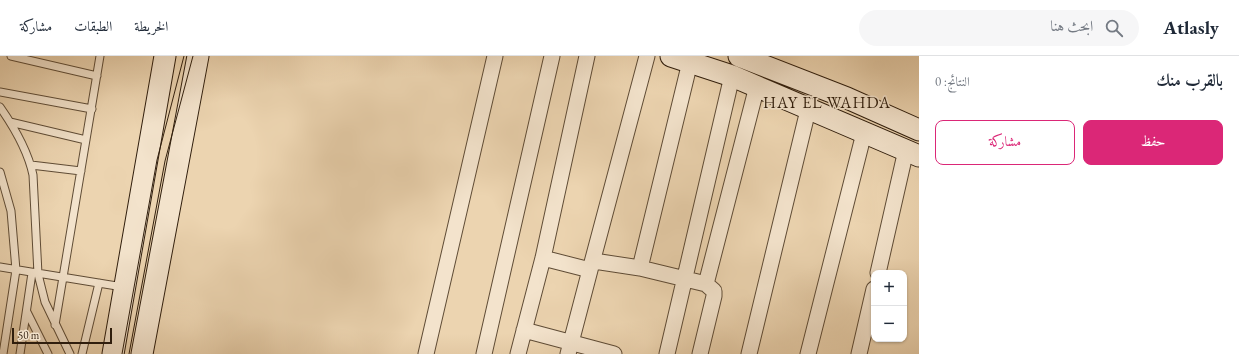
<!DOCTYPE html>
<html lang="ar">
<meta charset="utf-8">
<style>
body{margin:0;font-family:"EB Garamond",Amiri,serif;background:#f6f6f7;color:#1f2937;direction:rtl}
.controls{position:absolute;right:12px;bottom:12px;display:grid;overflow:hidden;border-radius:8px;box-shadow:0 1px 3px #0004}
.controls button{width:36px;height:36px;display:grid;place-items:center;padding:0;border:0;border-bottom:1px solid #e0e1e3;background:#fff;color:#1f2937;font:20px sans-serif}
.scale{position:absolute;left:12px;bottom:10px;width:100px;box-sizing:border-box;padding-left:4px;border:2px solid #301e0d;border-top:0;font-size:11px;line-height:14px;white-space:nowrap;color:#301e0d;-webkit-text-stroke:3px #f3e3cc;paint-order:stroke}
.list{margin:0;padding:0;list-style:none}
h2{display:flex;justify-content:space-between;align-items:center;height:52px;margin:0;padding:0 16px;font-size:17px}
h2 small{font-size:13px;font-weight:400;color:#747a83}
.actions{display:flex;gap:8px;padding:12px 16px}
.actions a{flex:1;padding:9px 0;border:1px solid #db2777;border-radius:8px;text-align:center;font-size:14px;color:#db2777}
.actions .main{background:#db2777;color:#fff}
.icon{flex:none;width:22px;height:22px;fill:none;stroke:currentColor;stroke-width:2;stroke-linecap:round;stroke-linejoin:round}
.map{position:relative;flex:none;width:919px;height:298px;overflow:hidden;direction:ltr}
header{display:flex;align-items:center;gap:24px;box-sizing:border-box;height:56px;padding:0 20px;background:#fff;border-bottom:1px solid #e0e1e3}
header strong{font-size:19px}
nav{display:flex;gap:22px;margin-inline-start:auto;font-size:14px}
.search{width:280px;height:36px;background:#f6f6f7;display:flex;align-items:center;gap:10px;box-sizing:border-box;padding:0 14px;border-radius:22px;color:#747a83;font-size:15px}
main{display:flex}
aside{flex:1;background:#fff}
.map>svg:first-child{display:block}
</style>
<header>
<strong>Atlasly</strong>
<div class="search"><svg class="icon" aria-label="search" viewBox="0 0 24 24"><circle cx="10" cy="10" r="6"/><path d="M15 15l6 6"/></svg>ابحث هنا</div>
<nav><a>الخريطة</a><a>الطبقات</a><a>مشاركة</a></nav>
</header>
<main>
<aside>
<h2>بالقرب منك<small>النتائج: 0</small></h2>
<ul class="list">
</ul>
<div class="actions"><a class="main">حفظ</a><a>مشاركة</a></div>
</aside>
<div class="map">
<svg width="919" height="298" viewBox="0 0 919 298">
<rect width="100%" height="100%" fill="#ecd4b0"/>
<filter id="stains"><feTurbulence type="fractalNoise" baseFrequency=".005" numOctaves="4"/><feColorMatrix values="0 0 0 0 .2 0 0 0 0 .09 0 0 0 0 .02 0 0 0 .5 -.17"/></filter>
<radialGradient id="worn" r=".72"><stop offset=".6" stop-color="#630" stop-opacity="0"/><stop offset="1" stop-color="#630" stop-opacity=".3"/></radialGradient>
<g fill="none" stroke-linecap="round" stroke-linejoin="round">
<defs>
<path id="lane" d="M11,0L97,20
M0,36L92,53
M0,51C14,71 28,95 33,119L38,218L45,246L70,298
M10,66L86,84
M31,109L81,115
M0,116L11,155L16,214L3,298
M0,211L123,231
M27,256L48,298
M55,269L100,0
M20,298L32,217
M82,298L99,227"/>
<path id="street" d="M543,202L590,214L647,0
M594,205L640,212L706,228L714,235V240L700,298
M640,212L690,6
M878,217L906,94
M706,228L757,30
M524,274L614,298
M426,298L495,0
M484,298L552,0
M518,298L543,202L587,0
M568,298L590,214
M667,298L732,20
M749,298L808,54
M808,298L864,77
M859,298L874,233"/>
<path id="secondary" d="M671,0L732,20L919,100
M739,0L847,42L919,74
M113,298L165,0
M142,298L198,0"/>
</defs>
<use href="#lane" stroke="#5f4c36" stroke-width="9"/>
<use href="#street" stroke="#5f4c36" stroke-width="17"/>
<use href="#secondary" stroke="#301e0d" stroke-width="23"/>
<use href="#lane" stroke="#f3e3cc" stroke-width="7"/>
<use href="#street" stroke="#f3e3cc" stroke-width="15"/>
<use href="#secondary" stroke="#f3e3cc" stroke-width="21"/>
<path stroke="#301e0d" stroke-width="1" d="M122,298L157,104L184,0
M129,298L165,105L193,0"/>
</g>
<g text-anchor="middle" stroke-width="3" stroke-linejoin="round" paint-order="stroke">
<g font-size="16" letter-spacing="1" fill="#301e0d" stroke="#f3e3cc">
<text x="827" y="52">HAY EL WAHDA</text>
</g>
</g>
<rect width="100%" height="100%" filter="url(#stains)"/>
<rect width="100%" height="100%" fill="url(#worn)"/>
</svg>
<div class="controls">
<button>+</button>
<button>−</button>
</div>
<div class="scale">50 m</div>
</div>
</main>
